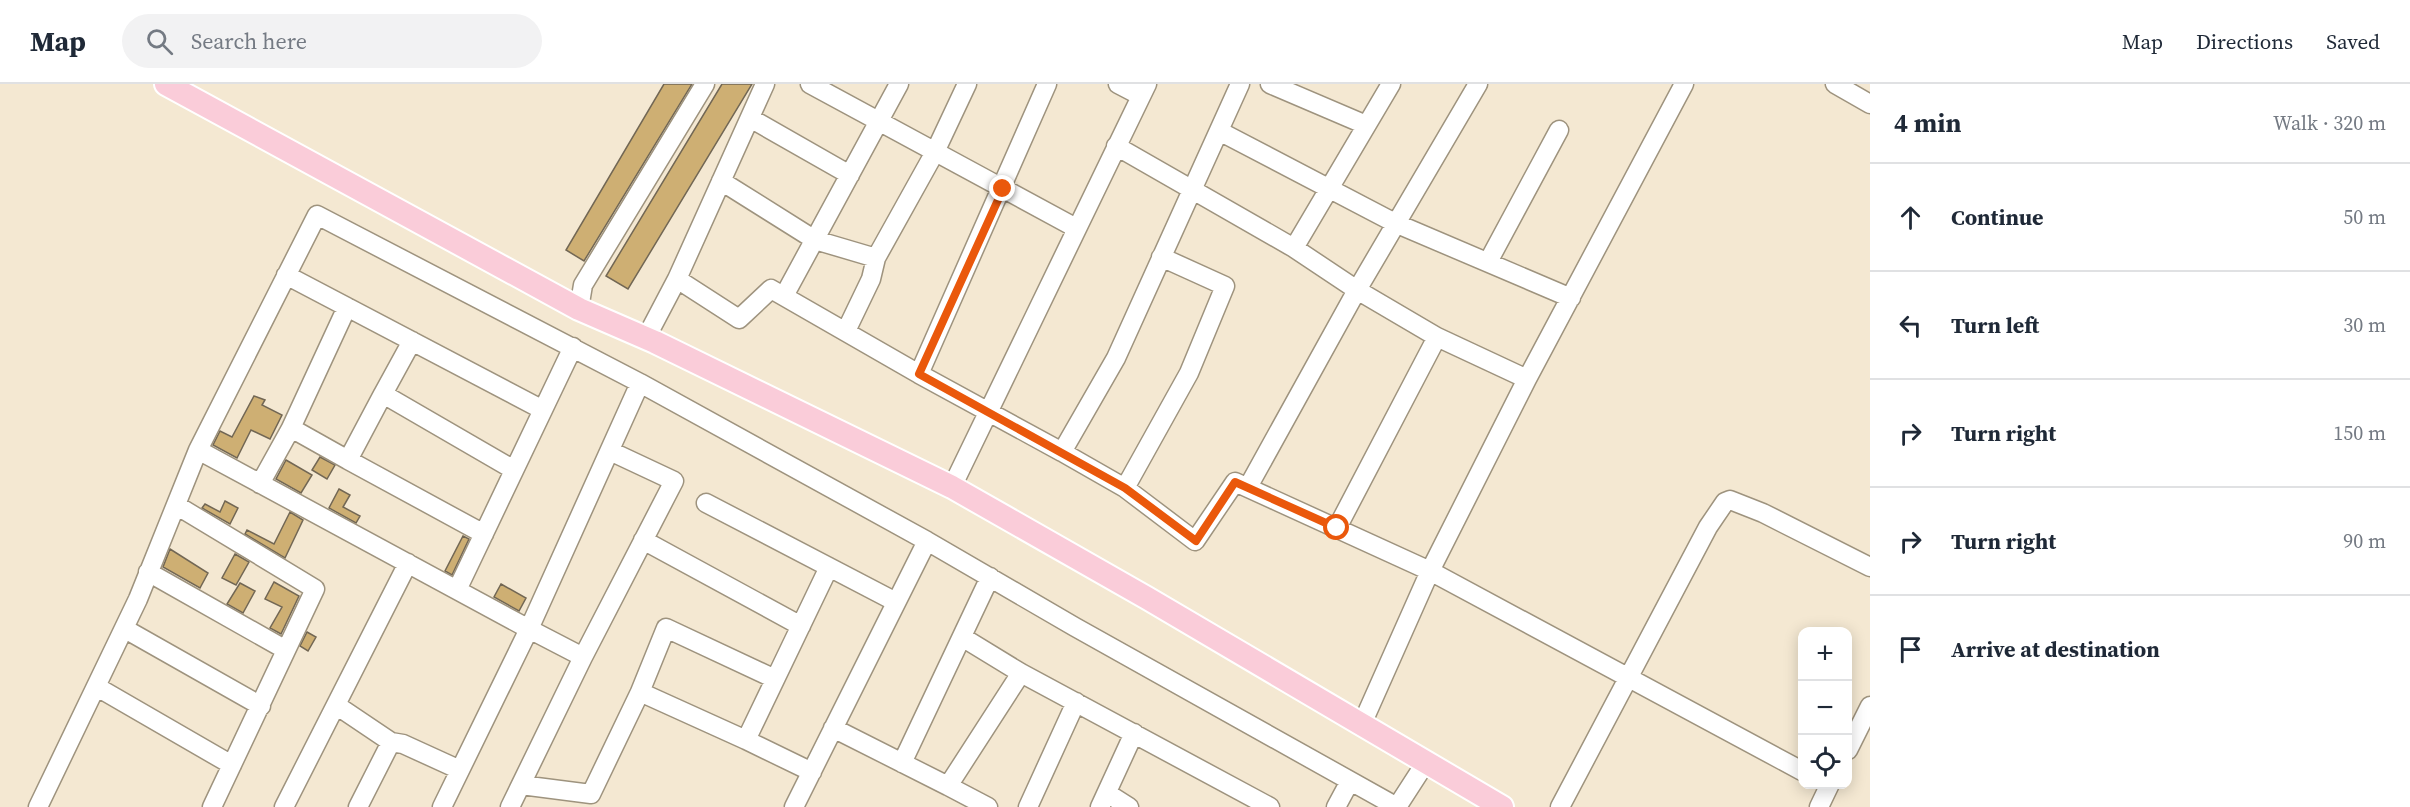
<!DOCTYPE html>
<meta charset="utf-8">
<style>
body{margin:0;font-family:"Source Serif 4",serif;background:#f2f2f3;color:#1f2937}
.controls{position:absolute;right:18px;bottom:18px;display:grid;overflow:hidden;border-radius:12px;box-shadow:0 3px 15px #0003}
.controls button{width:54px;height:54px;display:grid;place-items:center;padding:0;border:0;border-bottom:2px solid #e0e1e3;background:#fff;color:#1f2937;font:30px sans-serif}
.stop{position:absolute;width:18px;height:18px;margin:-14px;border:4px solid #ea580c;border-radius:50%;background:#fff}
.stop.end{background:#ea580c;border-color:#fff;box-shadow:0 2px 6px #0008}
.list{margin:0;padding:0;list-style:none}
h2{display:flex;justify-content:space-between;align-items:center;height:78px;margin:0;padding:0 24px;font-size:26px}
h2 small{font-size:20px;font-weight:400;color:#747a83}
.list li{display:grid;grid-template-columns:39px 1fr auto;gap:18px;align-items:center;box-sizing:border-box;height:108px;padding:0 24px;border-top:2px solid #e0e1e3}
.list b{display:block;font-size:22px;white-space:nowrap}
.list em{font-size:20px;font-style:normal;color:#747a83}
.icon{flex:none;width:33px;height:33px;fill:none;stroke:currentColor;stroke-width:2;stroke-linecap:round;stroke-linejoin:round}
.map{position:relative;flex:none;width:1870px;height:723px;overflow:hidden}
header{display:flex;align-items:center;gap:36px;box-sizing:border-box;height:84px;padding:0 30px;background:#fff;border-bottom:2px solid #e0e1e3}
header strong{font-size:28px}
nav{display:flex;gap:33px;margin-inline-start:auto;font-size:21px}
.search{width:420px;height:54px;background:#f2f2f3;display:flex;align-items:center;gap:15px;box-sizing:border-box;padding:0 21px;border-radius:33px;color:#747a83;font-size:22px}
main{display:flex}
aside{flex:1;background:#fff}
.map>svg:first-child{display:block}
</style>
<header>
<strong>Map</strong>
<div class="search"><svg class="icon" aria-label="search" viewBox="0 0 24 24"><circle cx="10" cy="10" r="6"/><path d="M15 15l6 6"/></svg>Search here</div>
<nav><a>Map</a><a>Directions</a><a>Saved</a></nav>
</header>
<main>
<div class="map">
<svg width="1870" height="723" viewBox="0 0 1870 723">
<rect width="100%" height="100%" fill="#f4e8d2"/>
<path fill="#ceaf73" stroke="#726754" stroke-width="1.5" d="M664,0H692L584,177L566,166Z
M722,0H752L628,205L606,192Z
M254,312L265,316L262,321L282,331L270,355L251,346L237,374L213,361L220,347L232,353Z
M320,373L335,381L327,395L312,386Z
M286,376L312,391L301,409L276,395Z
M339,405L350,411L343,423L360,432L356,439L329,424Z
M225,417L238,424L230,440L202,424L205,420L220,428Z
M290,428L303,436L285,474L245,450L247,446L274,460Z
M463,452L469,455L452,491L445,487Z
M170,465L208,489L200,504L163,483Z
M235,470L249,478L236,501L222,494Z
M274,498L299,512L281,550L270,544L282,523L265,515Z
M240,499L255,507L243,529L227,520Z
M501,500L526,514L519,527L494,513Z
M307,548L316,553L308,567L300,562Z"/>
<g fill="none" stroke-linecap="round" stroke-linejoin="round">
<defs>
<path id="minor" d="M765,0L677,195L739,235L771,205L919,290
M810,0L1076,144
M1047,0L919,290L1062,368L1116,274L1240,0
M1118,0L1141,12
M1270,0L1366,41
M1684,0L1527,295L1430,487L1802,687
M1835,0L1870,20
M750,34L850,91
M1219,47L1395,139L1571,214
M1116,62L1294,164L1391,0
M721,97L815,156L876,174
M1294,164L1357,206L1437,253L1527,295
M1488,178L1559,46
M286,191L543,326
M784,212L899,0
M579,225L583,201L705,0
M846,247L871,195L876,174L935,68L967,0
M646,254L677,195
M412,257L383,310L514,386
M291,344L347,223
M198,366L529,545L640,299
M1062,368L1125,404L1189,289L1225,202L1161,173
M348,376L484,450
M260,400L291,344L348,376L383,310
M952,403L1147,0
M1248,403L1357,206L1478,0
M1125,404L1195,457L1235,398L1430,487L1362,640
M706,419L896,518
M176,421L315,505L212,723
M1337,444L1437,253
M643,456L801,542
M148,488L286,566
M457,506L573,263
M125,545L261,622
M962,553L1021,589
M583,573L674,397L610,367
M97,603L232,681
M640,608L666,544L775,595
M336,621L391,658L403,660L460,686
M833,644L948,702L1021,589L1270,723
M746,656L812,688
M1848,666L1870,622
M902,679L990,493
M521,701L591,710L640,608L746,656L829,483
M948,702L988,723
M1107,709L1129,723
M38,723L138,515L198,366L317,131L640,299L927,457L1075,543L1397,723
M284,723L408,479
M358,723L391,658
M442,723L529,545L583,573L510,723
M794,723L927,457
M1028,723L1076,618
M1100,723L1134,649
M1336,723L1350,697
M1397,723L1426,678
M1560,723L1708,443L1725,418L1730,416L1763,429L1870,483
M1819,723L1830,700"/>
<path id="major" d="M166,0L579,225L655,258L952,403L1147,514L1502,723"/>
</defs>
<use href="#minor" stroke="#9e937e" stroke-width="21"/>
<use href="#major" stroke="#fff" stroke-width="26"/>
<use href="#minor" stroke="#fff" stroke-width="18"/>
<use href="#major" stroke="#faccd9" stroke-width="22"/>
</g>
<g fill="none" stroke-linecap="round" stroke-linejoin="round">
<path stroke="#ea580c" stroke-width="8" d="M1003,105L919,290L1125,404L1196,457L1235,398L1337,444"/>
</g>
</svg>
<div class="controls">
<button>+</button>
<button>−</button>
<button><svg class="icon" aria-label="locate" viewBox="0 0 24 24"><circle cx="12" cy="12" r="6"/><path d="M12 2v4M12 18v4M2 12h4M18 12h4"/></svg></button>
</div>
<div class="stop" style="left:1337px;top:444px"></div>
<div class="stop end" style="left:1003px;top:105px"></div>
</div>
<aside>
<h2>4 min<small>Walk · 320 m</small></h2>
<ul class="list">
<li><svg class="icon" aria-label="ahead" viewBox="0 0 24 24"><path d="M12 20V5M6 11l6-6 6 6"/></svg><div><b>Continue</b></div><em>50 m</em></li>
<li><svg class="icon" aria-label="left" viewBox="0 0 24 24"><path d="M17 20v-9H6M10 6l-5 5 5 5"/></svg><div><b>Turn left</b></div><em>30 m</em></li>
<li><svg class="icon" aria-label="right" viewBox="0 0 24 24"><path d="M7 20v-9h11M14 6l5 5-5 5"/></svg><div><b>Turn right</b></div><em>150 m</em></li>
<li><svg class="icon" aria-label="right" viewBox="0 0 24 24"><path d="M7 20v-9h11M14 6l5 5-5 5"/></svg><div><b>Turn right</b></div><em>90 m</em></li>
<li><svg class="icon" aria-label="arrive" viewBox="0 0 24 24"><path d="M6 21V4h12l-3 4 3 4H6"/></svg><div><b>Arrive at destination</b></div></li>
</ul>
</aside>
</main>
